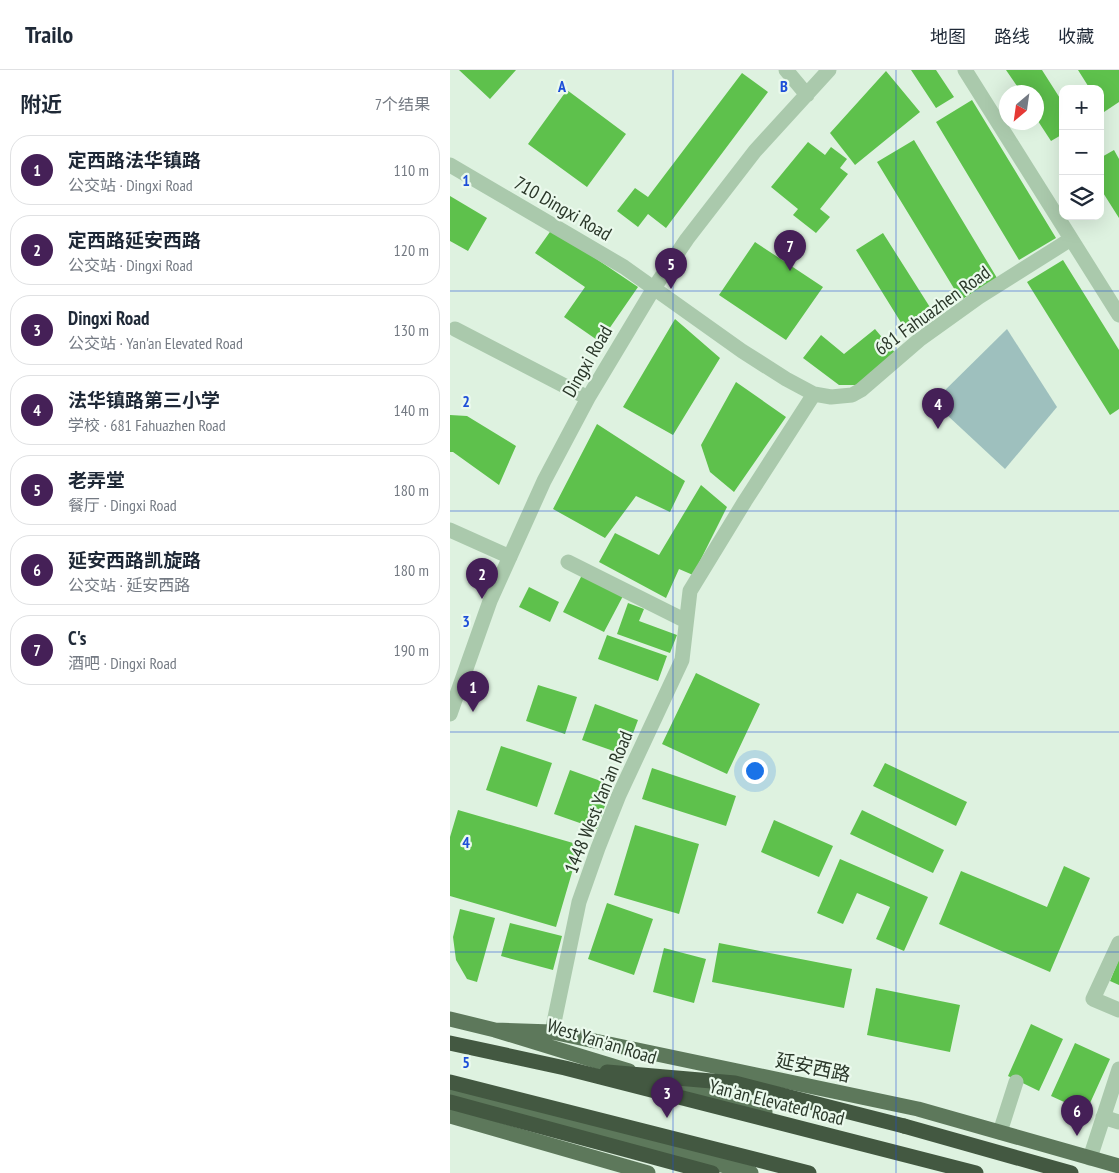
<!DOCTYPE html>
<html lang="zh">
<meta charset="utf-8">
<style>
body{margin:0;font-family:"PT Sans Narrow","Noto Sans SC",sans-serif;background:#f6f6f7;color:#1f2937}
.controls{position:absolute;right:15px;top:15px;display:grid;overflow:hidden;border-radius:10px;box-shadow:0 5px 20px #0002}
.controls button{width:45px;height:45px;display:grid;place-items:center;padding:0;border:0;border-bottom:1px solid #e0e1e3;background:#fff;color:#1f2937;font:25px sans-serif}
.compass{position:absolute;left:549px;top:15px;width:45px;height:45px;border-radius:50%;background:#fff;box-shadow:0 5px 20px #0002;rotate:209deg}
.you{position:absolute;left:304px;top:700px;width:18px;height:18px;margin:-12px;border:4px solid #fff;border-radius:50%;background:#1a73e8;box-shadow:0 0 0 8px #1a73e833}
.badge{display:grid;place-items:center;width:32px;height:32px;border-radius:50%;background:#452057;color:#fff;font-size:16px;font-weight:700}
.pin{position:absolute;translate:-50% -41px;filter:drop-shadow(0 1px 2px #0008)}
.pin::after{content:'';position:absolute;top:26px;width:18px;height:15px;background:inherit;clip-path:polygon(0 0,100% 0,50% 100%)}
.list{margin:0;padding:0;list-style:none}
h2{display:flex;justify-content:space-between;align-items:center;height:65px;margin:0;padding:0 20px;font-size:21px}
h2 small{font-size:16px;font-weight:400;color:#747a83}
.list li{display:grid;grid-template-columns:32px 1fr auto;gap:15px;align-items:center;box-sizing:border-box;height:70px;margin:0 10px 10px;padding:0 10px;border:1px solid #e0e1e3;border-radius:20px}
.list b{display:block;font-size:19px;white-space:nowrap}
.list p{margin:0;font-size:16px;white-space:nowrap;color:#747a83}
.list em{font-size:16px;font-style:normal;color:#747a83}
.icon{flex:none;width:28px;height:28px;fill:none;stroke:currentColor;stroke-width:2;stroke-linecap:round;stroke-linejoin:round}
.map{position:relative;flex:none;width:669px;height:1103px;overflow:hidden}
header{display:flex;align-items:center;gap:30px;box-sizing:border-box;height:70px;padding:0 25px;background:#fff;border-bottom:1px solid #e0e1e3}
header strong{font-size:24px}
nav{display:flex;gap:28px;margin-inline-start:auto;font-size:18px}
main{display:flex}
aside{flex:1;background:#fff}
.map>svg:first-child{display:block}
</style>
<header>
<strong>Trailo</strong>
<nav><a>地图</a><a>路线</a><a>收藏</a></nav>
</header>
<main>
<aside>
<h2>附近<small>7个结果</small></h2>
<ul class="list">
<li><span class="badge">1</span><div><b>定西路法华镇路</b><p>公交站 · Dingxi Road</p></div><em>110 m</em></li>
<li><span class="badge">2</span><div><b>定西路延安西路</b><p>公交站 · Dingxi Road</p></div><em>120 m</em></li>
<li><span class="badge">3</span><div><b>Dingxi Road</b><p>公交站 · Yan'an Elevated Road</p></div><em>130 m</em></li>
<li><span class="badge">4</span><div><b>法华镇路第三小学</b><p>学校 · 681 Fahuazhen Road</p></div><em>140 m</em></li>
<li><span class="badge">5</span><div><b>老弄堂</b><p>餐厅 · Dingxi Road</p></div><em>180 m</em></li>
<li><span class="badge">6</span><div><b>延安西路凯旋路</b><p>公交站 · 延安西路</p></div><em>180 m</em></li>
<li><span class="badge">7</span><div><b>C's</b><p>酒吧 · Dingxi Road</p></div><em>190 m</em></li>
</ul>
</aside>
<div class="map">
<svg width="669" height="1103" viewBox="0 0 669 1103">
<rect width="100%" height="100%" fill="#def2e0"/>
<path fill="#9ec0be" d="M557,259L607,337L555,399L483,332Z"/>
<path fill="#5ec14c" d="M9,0H66L40,29Z
M461,0H486L504,27L486,38Z
M556,0H592L613,33V64L601,71L586,48V22H571Z
M628,0H669V32L654,42L650,35V19H640Z
M436,1L470,42L405,95L380,63Z
M292,3L318,22L216,158L198,144L188,157L167,141L185,118L198,127Z
M117,20L176,64L137,117L78,74Z
M522,30L606,168L569,190L486,52Z
M464,70L547,208L511,230L427,92Z
M358,72L375,85L381,77L397,89L390,98L398,104L370,139L380,147L366,163L343,145L348,139L321,117Z
M664,80L669,89V148L650,118V88Z
M0,126L37,148L18,181L0,171Z
M102,159L188,217L150,272L114,247L135,217L85,183Z
M433,163L483,242L455,259L406,180Z
M305,172L373,217L336,270L269,225Z
M613,190L669,280V339L660,345L577,212Z
M225,249L270,288L223,365L173,337Z
M425,259L446,284L409,315H389L353,288L371,265L394,284Z
M286,312L336,347L284,422L260,402L251,375Z
M0,345L17,346L66,376L49,415L3,382H0Z
M147,354L235,411L220,442L186,426L155,468L103,439Z
M251,415L277,437L243,505L229,499L216,528L149,492L165,463L209,485Z
M132,505L173,526L154,562L113,542Z
M79,517L109,532L100,552L69,537Z
M178,533L194,539L189,551L227,565L220,583L167,564Z
M157,565L217,586L208,611L148,589Z
M246,603L310,634L277,704L212,674Z
M88,615L127,627L115,664L76,651Z
M145,634L188,650L175,685L132,670Z
M51,676L102,693L87,737L36,720Z
M435,693L517,732L506,756L423,716Z
M202,698L286,726L276,756L192,729Z
M120,700L162,715L147,759L104,744Z
M8,740L130,775L106,857L0,826V767Z
M412,740L494,780L483,803L400,764Z
M324,750L383,776L369,807L311,782Z
M185,755L249,774L229,844L164,825Z
M390,789L478,827L454,881L426,869L440,837L407,823L393,854L367,843Z
M614,796L640,808L600,902L489,854L511,801L597,837Z
M157,833L203,849L184,905L138,889Z
M10,839L45,848L27,912L17,909L6,890L3,867Z
M60,853L112,866L103,900L51,886Z
M269,873L402,899L394,938L262,912Z
M214,878L256,889L244,933L203,922Z
M669,889V915L660,911Z
M426,918L510,935L500,982L417,965Z
M581,954L613,969L589,1021L558,1006Z
M625,973L660,989L636,1042L601,1026Z"/>
<g fill="none" stroke-linecap="round" stroke-linejoin="round">
<path stroke="#aac9ac" stroke-width="15" d="M336,0L357,25
M515,0L669,245
M0,95L174,197L292,281L336,309L364,324L381,327L402,325L411,320L469,270L529,227L621,169
M5,259L138,328
M0,460L60,487
M118,492L236,551
M0,644L40,531L94,411L138,328L204,218L237,169L305,81L379,0
M669,873L643,929L669,940
M102,962L129,832L148,778L169,725L232,590L240,521L295,431L364,324
M653,1047L669,1052
M550,1062L566,1012
M640,1088L669,999"/>
<path stroke="#5d785b" stroke-width="15" d="M0,949L45,960L179,1001
M45,960L102,962L468,1039L669,1096
M208,1010L315,1042
M0,1021L301,1103
M0,1046L198,1103"/>
<path stroke="#435841" stroke-width="15" d="M0,1012L359,1103
M0,1032L262,1103
M454,1056L621,1103"/>
<path stroke="#435841" stroke-width="15" d="M0,973L115,998L526,1103
M157,1002L285,1013L454,1056"/>
</g>
<path fill="none" stroke="#1d4ed8" stroke-width="1" stroke-opacity="0.55" d="M223,0V1103M446,0V1103M0,221H669M0,441H669M0,662H669M0,882H669"/>
<g text-anchor="middle" stroke-width="4.5" stroke-linejoin="round" paint-order="stroke">
<g font-size="19" fill="#2a3729" stroke="#eaf9ec">
<text transform="translate(113 138) rotate(30)" y="7">710 Dingxi Road</text>
<text transform="translate(482 240) rotate(-36)" y="7">681 Fahuazhen Road</text>
<text transform="translate(137 291) rotate(-60)" y="7">Dingxi Road</text>
<text transform="translate(148 732) rotate(-68)" y="7">1448 West Yan'an Road</text>
<text transform="translate(152 971) rotate(17)" y="7">West Yan'an Road</text>
<text transform="translate(363 997) rotate(12)" y="7">延安西路</text>
<text transform="translate(327 1032) rotate(14)" y="7">Yan'an Elevated Road</text>
</g>
</g>
<g font-size="16" text-anchor="middle" font-weight="bold" fill="#1d4ed8" stroke="#eaf9ec" stroke-width="4.5" stroke-linejoin="round" paint-order="stroke">
<text x="112" y="22">A</text>
<text x="334" y="22">B</text>
<text x="16" y="116">1</text>
<text x="16" y="337">2</text>
<text x="16" y="557">3</text>
<text x="16" y="778">4</text>
<text x="16" y="998">5</text>
</g>
</svg>
<div class="controls">
<button>+</button>
<button>−</button>
<button><svg class="icon" aria-label="layers" viewBox="0 0 24 24"><path d="M12 4l9 5-9 5-9-5zM3 14l9 5 9-5"/></svg></button>
</div>
<svg class="compass" viewBox="-18 -18 36 36"><path d="M0-13l5 13h-10z" fill="#e53935"/><path d="M0 13l5-13h-10z" fill="#747a83"/></svg>
<div class="you"></div>
<div class="pin badge" style="left:23px;top:642px">1</div>
<div class="pin badge" style="left:32px;top:529px">2</div>
<div class="pin badge" style="left:217px;top:1048px">3</div>
<div class="pin badge" style="left:488px;top:359px">4</div>
<div class="pin badge" style="left:221px;top:219px">5</div>
<div class="pin badge" style="left:627px;top:1066px">6</div>
<div class="pin badge" style="left:340px;top:201px">7</div>
</div>
</main>
